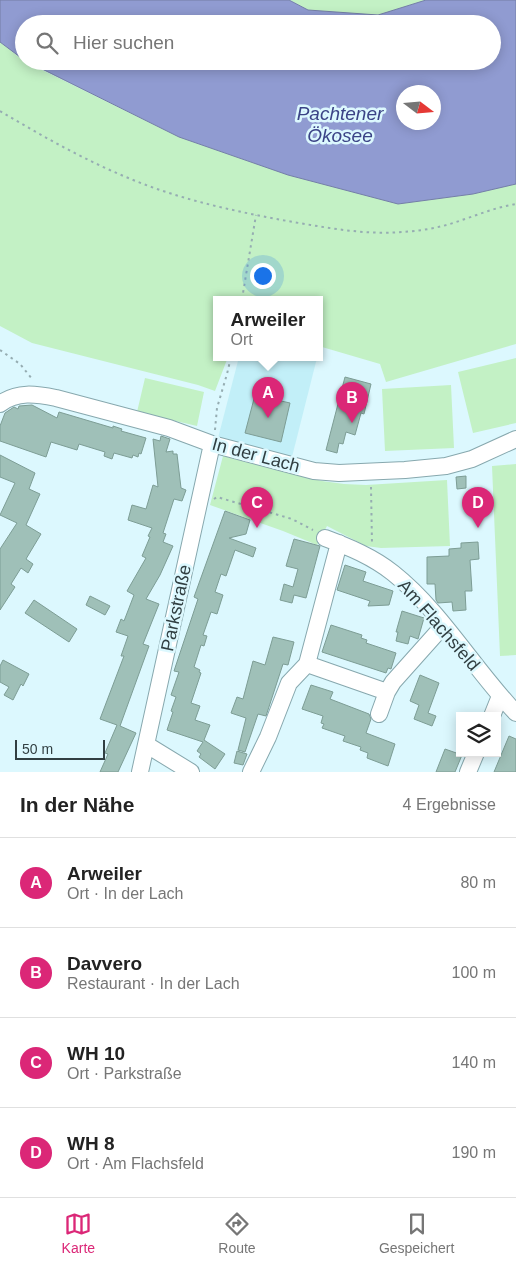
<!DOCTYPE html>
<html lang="de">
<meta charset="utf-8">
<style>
body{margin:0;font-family:Helvetica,sans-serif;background:#f6f6f6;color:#222}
.controls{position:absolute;right:15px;bottom:15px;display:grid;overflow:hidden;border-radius:0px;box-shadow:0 2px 12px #0003}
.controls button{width:45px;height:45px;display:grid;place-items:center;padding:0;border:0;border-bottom:1px solid #e0e0e0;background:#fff;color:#222;font:25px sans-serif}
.compass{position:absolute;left:396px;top:85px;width:45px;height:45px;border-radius:50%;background:#fff;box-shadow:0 2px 12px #0003;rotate:106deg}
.scale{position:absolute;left:15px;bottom:12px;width:90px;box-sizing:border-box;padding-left:5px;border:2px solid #313f42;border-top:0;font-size:14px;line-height:18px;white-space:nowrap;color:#313f42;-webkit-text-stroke:4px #dcf8fe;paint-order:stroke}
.you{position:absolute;left:262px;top:275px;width:18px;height:18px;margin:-12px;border:4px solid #fff;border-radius:50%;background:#1a73e8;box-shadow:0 0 0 8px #1a73e833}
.badge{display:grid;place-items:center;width:32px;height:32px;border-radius:50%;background:#db2777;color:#fff;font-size:16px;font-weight:700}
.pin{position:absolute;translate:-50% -41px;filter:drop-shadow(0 1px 2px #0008)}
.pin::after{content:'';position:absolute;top:26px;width:18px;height:15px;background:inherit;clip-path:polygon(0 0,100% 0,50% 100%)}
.popup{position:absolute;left:213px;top:296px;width:110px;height:65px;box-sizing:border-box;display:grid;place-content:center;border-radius:0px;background:#fff;filter:drop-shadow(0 1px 4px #0005);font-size:16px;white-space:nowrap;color:#767676}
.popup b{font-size:19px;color:#222}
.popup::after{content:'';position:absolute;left:50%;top:100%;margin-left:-10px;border:10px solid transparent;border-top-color:#fff}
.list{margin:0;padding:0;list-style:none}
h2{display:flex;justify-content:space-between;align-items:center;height:65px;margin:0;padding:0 20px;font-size:21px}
h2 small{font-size:16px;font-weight:400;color:#767676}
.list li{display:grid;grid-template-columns:32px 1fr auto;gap:15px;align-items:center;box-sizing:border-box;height:90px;padding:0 20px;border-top:1px solid #e0e0e0}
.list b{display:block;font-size:19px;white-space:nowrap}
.list p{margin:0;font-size:16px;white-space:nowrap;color:#767676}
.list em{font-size:16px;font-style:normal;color:#767676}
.icon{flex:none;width:28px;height:28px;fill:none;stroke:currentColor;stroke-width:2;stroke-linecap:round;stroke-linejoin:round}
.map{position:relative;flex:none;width:516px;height:772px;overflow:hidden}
.search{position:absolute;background:#fff;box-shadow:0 2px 12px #0003;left:15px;right:15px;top:15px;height:55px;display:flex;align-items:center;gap:12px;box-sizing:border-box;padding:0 18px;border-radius:28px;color:#767676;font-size:19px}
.sheet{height:425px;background:#fff}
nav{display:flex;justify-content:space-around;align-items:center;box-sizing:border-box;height:70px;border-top:1px solid #e0e0e0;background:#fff;font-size:14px;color:#767676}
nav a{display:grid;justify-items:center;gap:2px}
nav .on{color:#db2777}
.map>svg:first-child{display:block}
</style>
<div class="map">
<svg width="516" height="772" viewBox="0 0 516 772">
<rect width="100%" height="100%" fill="#dcf8fe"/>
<path fill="#c2eff8" d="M239,357L317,358L292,457L218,438Z"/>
<path fill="#c3f1c5" d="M290,0H426L378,15L308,10Z
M0,42L24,61L179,137L288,175L398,204L473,194L516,184V344L386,382L380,364L322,347L319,351V299H217V357H228L215,391L198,385L32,343L0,326Z
M516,358V423L473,433L458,372Z
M145,378L204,392L197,426L137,412Z
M451,385L454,448L385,451L382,389Z
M223,456L322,481L344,484L366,485L447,480L450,546L381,548L366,546L327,526L317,545L283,531L210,505Z
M516,464V655L500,656L492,466Z"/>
<path fill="#909bd1" stroke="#747fa6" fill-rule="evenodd" d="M0,0H289L308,10L378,15L426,0H516V184L473,194L398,204L288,175L179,137L26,61H492V24H24V60L0,42ZM404,92H434V122H404Z"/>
<path fill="#9fc0b8" stroke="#7d9d95" d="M345,377L371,384L364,414L361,413L355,435L346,432L343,444L339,443L337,453L326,450Z
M255,395L290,403L281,442L245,433Z
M32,405L57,418L59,412L113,428V426L122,429L121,431L146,438L141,454L139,453L138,457L133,455L132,458L114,453L112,459L104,456L105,452L79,444L77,450L51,442L46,457L0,441V426L5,413L14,407L18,409L19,406Z
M161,436L170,439L166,452L173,451V454H177L181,488L186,490L182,501L174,499L163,533L166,534L163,542L173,546L160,575L146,599L159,604L143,644L149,646L120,726L136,733L118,772H100L108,754L105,753L117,725L100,719L124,656H121L128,636L116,632L121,619L124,621L134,595L127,591L146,558L142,556L150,537L148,536L152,528L128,520L132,505L146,509L153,485L158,487L153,439L160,441Z
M0,455L35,473L29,489L40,494L26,525L41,534L26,559L33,564L28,573L21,568L11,584L15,587L0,610V549L17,523L0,515L15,483L0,477Z
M466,476V488L457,489L456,477Z
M225,511L250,520L246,534L229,538L256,548L253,557L235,550L226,576L221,574L215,592L223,595L217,614L211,612L203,635L207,636L204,646L201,645L194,667L200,670L199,672L201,673L191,703L200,706L195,720L210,725L204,740L225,754L215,769L199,757L201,754L197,751L203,742L167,730L173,712L171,711L176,697L171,695L179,672L174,671L198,599L194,597Z
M294,539L320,546L306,598L294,595L292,603L280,600L284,584L293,587L298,569L286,566Z
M478,542L479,559L470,560L472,591H465L466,610L453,611L452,602L438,603L436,600L435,584H427V557L449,556V549L461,548V543Z
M345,565L366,572L363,581L393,591L389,605L368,606L370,601L337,590Z
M90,596L110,606L105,615L86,605Z
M34,600L77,629L69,642L25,613Z
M402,611L424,618L418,639L410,636L408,644L396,641L398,632H396Z
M331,625L362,635L361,638L367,640L366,643L396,653L391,669L388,668L386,673L322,652Z
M273,637L294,642L288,665L283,664L266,716L258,714L245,752L238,750L246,718L231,713L237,697L243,699L253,661L265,665Z
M3,660L29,674L23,686L21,684L13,700L4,695L9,687L0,682V666Z
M420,675L439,683L428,713L436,716L432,726L414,719L419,705L410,701Z
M311,685L333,692L330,699L369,714L371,719L366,733L395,744L388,766L367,758L368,753L360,750L361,747L343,741L345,736L322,728L324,724L321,723L323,716L302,709Z
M509,736L516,739V772H494Z
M445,749L462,755L455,772H436Z
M237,751L247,754L243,765L234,763Z"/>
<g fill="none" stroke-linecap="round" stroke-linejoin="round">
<defs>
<path id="minor" d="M0,404C17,391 36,394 56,398L169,428L212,444L314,471L339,473L405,470L446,466L472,459L516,439
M325,538C349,547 373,557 393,573C441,611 473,668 516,713
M307,664L387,692
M379,714L387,692L393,682L443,626
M492,716L500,696
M147,745L191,772
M140,772L212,444
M251,772L268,737L289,683L307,664L339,543
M468,772L476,753"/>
</defs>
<use href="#minor" stroke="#87a8ae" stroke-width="18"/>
<path stroke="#96adb2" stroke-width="2" stroke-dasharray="2.5 4" stroke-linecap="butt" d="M0,111C52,142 106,172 163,191C205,205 249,214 293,222C329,228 365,235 402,232C422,231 443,227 462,220C480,214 497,207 516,204
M242,299L256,215
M0,350L20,364L33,380
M215,430L217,408L227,374L231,357
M371,487L372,544
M214,499L217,497L292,519L313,530"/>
<use href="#minor" stroke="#fff" stroke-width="16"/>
</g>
<g text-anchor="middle" stroke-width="5" stroke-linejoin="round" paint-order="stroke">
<g font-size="18" fill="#313f42" stroke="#dcf8fe">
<text transform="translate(256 455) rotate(15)" y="6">In der Lach</text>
<text transform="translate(176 608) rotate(-78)" y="6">Parkstraße</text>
<text transform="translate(439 625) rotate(49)" y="6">Am Flachsfeld</text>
</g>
<g font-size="19" font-style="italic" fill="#3b4386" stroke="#dcf8fe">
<text x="340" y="120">Pachtener<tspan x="340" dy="22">Ökosee</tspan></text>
</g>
</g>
</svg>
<div class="controls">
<button><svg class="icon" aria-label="layers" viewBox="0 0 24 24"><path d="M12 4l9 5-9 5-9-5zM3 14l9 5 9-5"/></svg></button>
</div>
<svg class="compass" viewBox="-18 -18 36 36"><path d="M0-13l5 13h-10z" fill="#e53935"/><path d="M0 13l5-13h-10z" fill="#767676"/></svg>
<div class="scale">50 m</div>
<div class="you"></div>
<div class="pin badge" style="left:268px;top:418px">A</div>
<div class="popup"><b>Arweiler</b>Ort</div>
<div class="pin badge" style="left:352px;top:423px">B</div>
<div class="pin badge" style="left:257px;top:528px">C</div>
<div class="pin badge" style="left:478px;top:528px">D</div>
<div class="search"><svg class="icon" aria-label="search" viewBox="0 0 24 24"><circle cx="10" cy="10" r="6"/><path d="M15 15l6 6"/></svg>Hier suchen</div>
</div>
<section class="sheet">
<h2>In der Nähe<small>4 Ergebnisse</small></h2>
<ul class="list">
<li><span class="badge">A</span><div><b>Arweiler</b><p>Ort · In der Lach</p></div><em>80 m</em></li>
<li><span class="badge">B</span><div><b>Davvero</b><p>Restaurant · In der Lach</p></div><em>100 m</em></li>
<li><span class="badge">C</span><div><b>WH 10</b><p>Ort · Parkstraße</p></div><em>140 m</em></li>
<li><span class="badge">D</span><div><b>WH 8</b><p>Ort · Am Flachsfeld</p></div><em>190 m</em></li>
</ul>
</section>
<nav>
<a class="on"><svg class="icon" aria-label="map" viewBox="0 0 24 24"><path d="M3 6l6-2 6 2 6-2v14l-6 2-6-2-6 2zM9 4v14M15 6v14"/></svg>Karte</a>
<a><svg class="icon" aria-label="directions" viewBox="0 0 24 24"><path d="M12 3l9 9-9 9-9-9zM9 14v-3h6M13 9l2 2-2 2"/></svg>Route</a>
<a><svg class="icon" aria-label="saved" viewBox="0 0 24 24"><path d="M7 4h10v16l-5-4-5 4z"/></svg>Gespeichert</a>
</nav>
